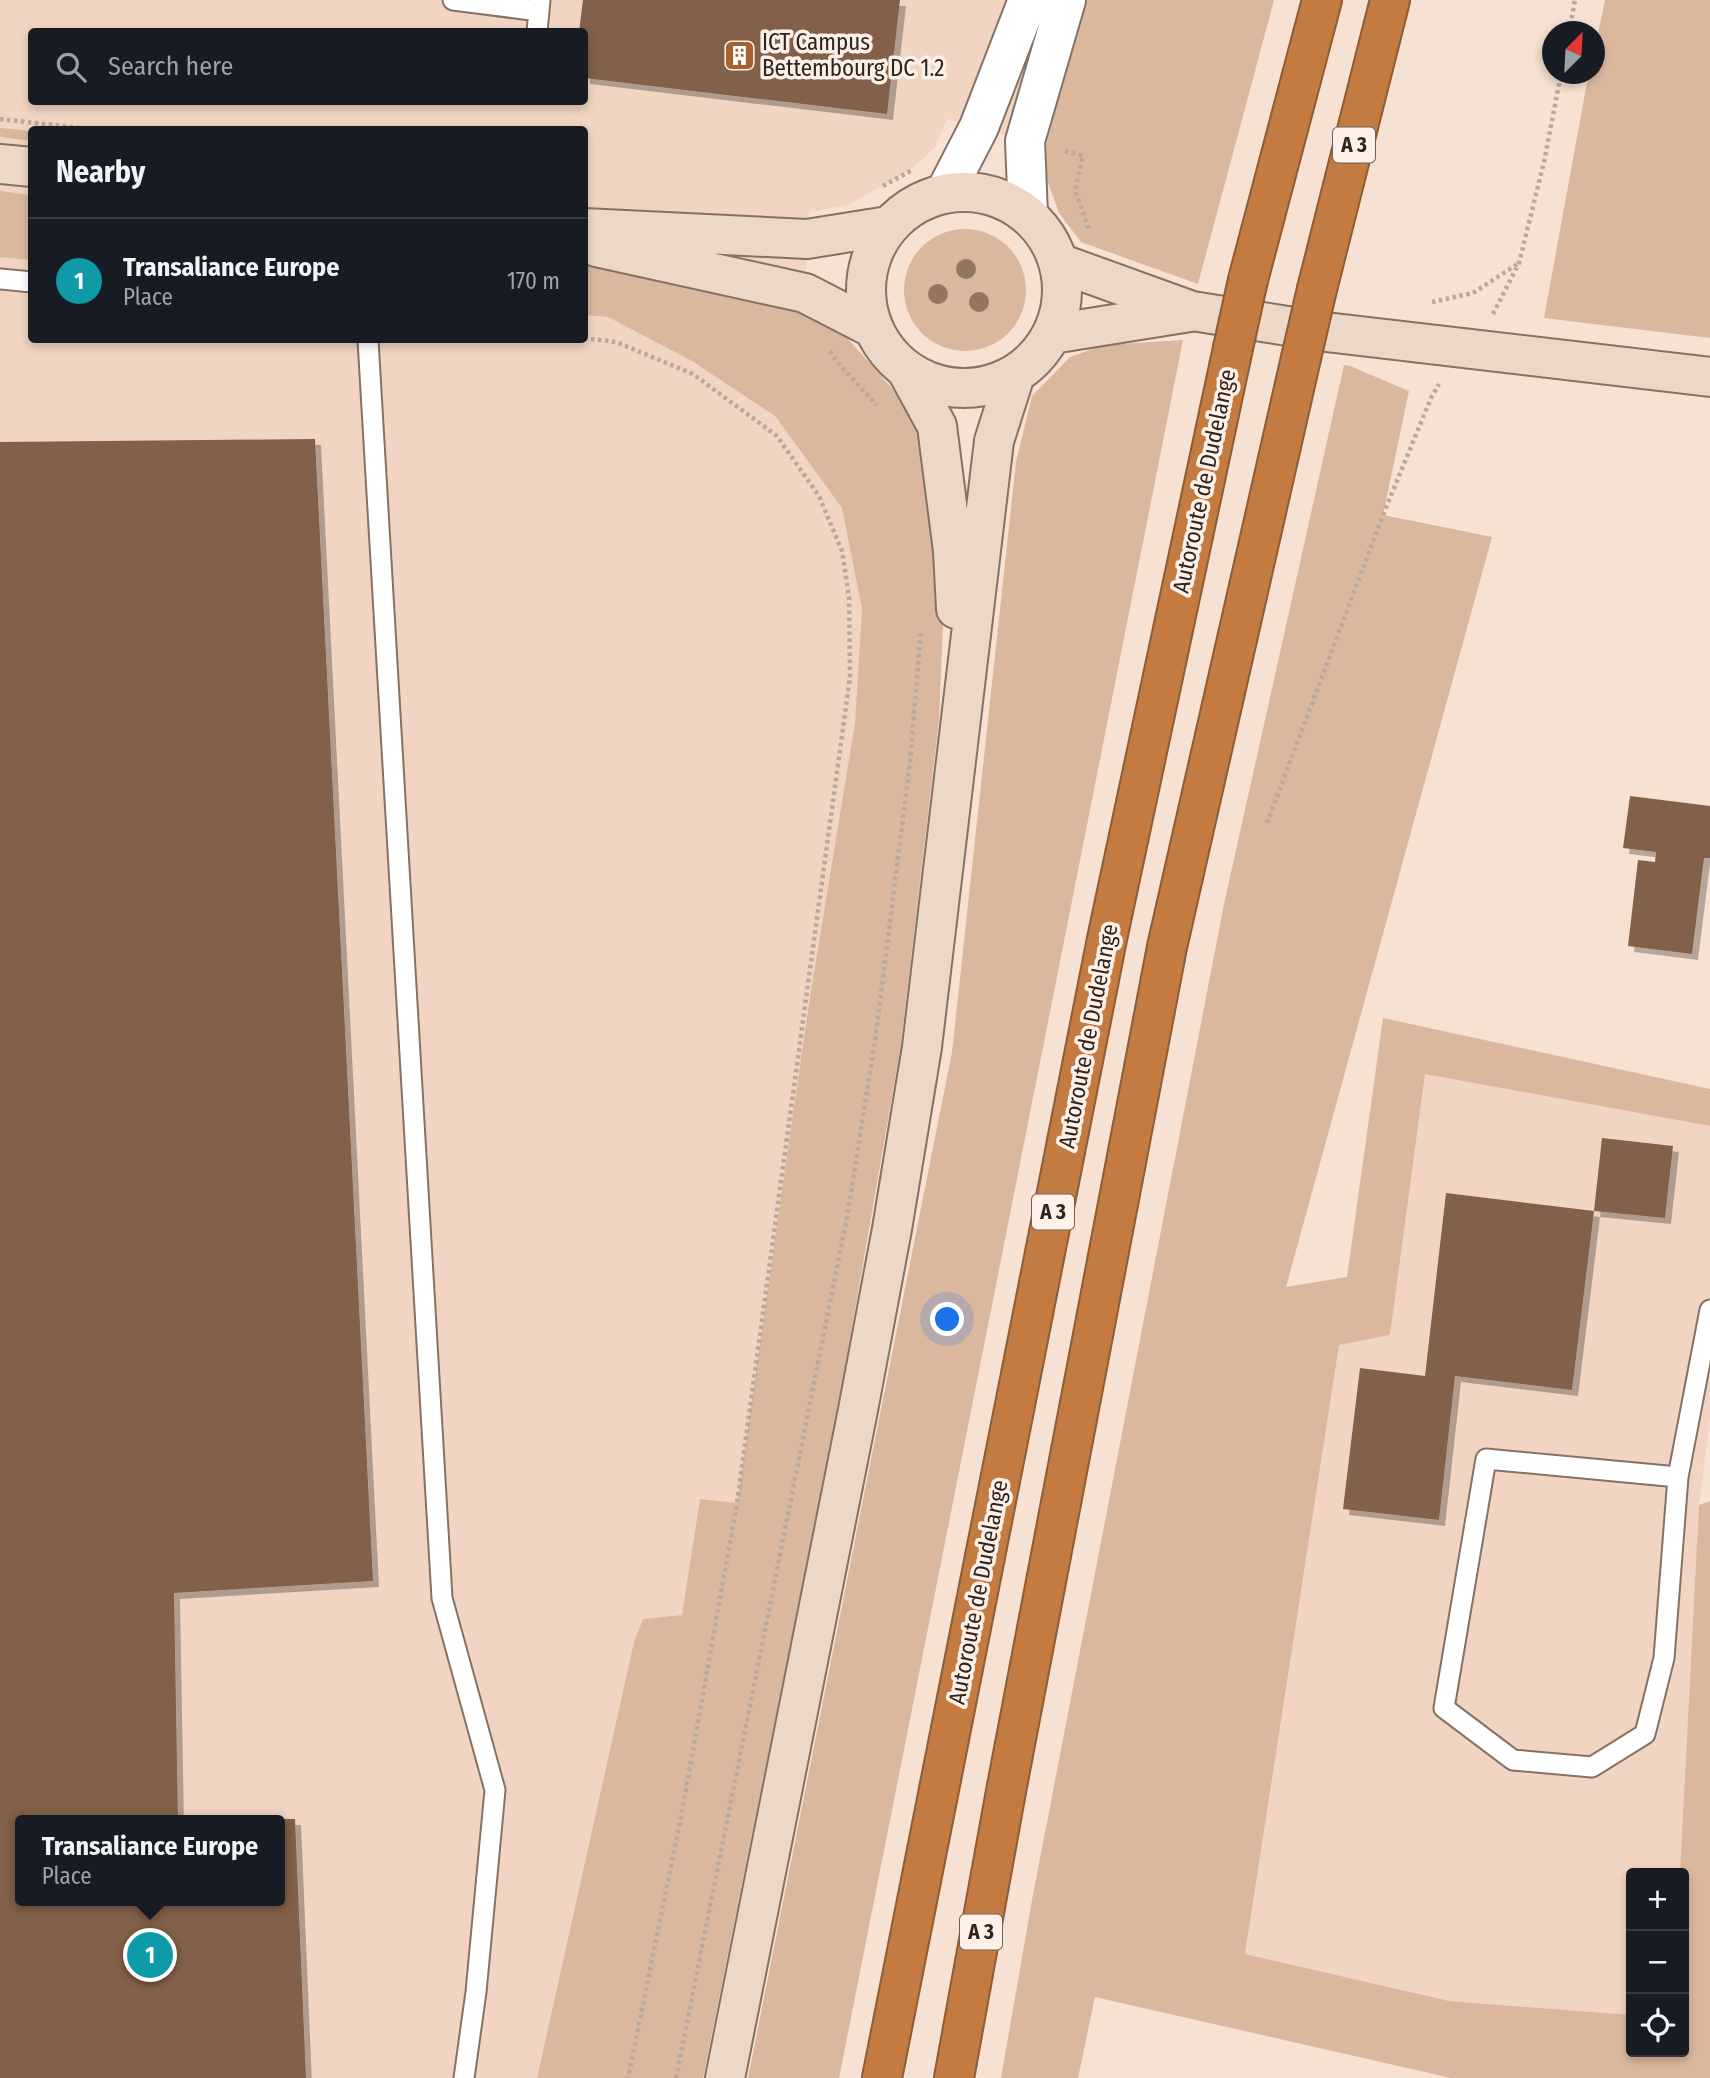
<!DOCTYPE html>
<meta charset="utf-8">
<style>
body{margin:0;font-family:"Fira Sans Condensed",sans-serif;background:#20242c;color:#f1f3f6}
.controls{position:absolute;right:21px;bottom:21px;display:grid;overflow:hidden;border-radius:7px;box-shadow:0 4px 10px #0003}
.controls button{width:63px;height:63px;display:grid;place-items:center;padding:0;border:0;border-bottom:2px solid #363941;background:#171b24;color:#f1f3f6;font:35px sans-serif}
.compass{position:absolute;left:1542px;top:21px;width:63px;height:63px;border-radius:50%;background:#171b24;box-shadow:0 4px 10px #0003;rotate:24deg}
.you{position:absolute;left:948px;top:1320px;width:24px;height:24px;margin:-18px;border:5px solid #fff;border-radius:50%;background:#1a73e8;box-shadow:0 0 0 10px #1a73e833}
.badge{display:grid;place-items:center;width:46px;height:46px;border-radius:50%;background:#0f766e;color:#fff;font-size:23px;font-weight:700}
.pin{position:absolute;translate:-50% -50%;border:4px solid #fff;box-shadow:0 2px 7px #0006}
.popup{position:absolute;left:15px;top:1815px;width:270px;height:91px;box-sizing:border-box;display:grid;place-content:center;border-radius:7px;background:#171b24;filter:drop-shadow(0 2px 5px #0005);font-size:23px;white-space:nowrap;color:#9ea1a6}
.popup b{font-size:26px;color:#f1f3f6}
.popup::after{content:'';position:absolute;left:50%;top:100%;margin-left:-14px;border:14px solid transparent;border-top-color:#171b24}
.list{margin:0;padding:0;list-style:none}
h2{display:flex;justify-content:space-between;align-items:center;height:91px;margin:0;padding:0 28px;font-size:30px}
h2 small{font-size:23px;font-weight:400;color:#9ea1a6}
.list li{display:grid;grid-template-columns:46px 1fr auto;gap:21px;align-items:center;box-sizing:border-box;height:126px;padding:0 28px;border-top:2px solid #363941}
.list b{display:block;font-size:26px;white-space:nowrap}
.list p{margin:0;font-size:23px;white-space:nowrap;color:#9ea1a6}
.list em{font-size:23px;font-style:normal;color:#9ea1a6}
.icon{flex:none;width:38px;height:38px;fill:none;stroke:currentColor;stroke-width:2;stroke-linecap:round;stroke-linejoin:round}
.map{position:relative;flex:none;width:1710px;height:2078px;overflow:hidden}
.search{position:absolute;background:#171b24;box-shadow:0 4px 10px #0003;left:28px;top:28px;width:560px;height:77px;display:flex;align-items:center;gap:18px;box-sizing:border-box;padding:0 24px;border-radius:7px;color:#9ea1a6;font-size:26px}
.panel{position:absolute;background:#171b24;box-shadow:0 4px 10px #0003;left:28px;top:126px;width:560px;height:217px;border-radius:7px}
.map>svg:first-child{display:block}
</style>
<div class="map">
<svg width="1710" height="2078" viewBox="0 0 1710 2078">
<defs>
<filter id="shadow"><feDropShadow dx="6" dy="6" stdDeviation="0" flood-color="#0004"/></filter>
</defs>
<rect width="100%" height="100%" fill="#f7e1d2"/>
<path fill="#f1d4c1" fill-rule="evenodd" d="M0,0H1086L1080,11L1046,146L947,119L935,147L913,168L848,205L809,212L804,312L651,272L585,262L584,130H32L31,195L0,191ZM32,32H584V102H32Z
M0,257L31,260L32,340H584L585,315L608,317L692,361L775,416L842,508L862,609L855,723L809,1003L737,1503L700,1500L682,1615L643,1619L634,1642L537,2078H0ZM20,1820H280V1901H20Z
M1425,1073L1710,1126V1418L1699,1505L1680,1873H1631V2015L1449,2001L1245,1954L1339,1345L1390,1335Z"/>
<path fill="#dbb79e" d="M1086,0H1274L1198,284L1081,242L1059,213L1047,180L1046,146L1080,11Z
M1605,0H1710V338L1544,318L1586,88L1589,74H1594L1595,48Z
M0,128L31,131V141L0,137Z
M0,191L31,195V260L0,257Z
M904 290a61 61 0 1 1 122 0a61 61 0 1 1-122 0Z
M585,262L651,272L804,312L841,331L905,403L918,424L944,602L939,720L901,1045L838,1408L703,2078H537L634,1642L643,1619L682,1615L700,1499L737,1503L809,1003L855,723L862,609L842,508L775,416L692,361L608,317L585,315Z
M1183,340L839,2078H748L952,1052L1016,462L1032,396L1070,357L1104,345Z
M1344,365L1350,366L1409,391L1383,515L1492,537L1286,1287L1347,1277L1383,1018L1710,1089V1126L1425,1074L1390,1335L1339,1345L1245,1954L1449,2001L1631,2015V2052H1684V1873H1680L1699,1505L1710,1501V2078H1451L1095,1997L1078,2078H1001L1032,1900L1224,904Z"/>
<path fill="#82614a" filter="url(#shadow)" d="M583,0H900L887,114L584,78V32H579Z
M315,439L373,1581L174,1593L178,1820H20V1901H280V1819H295L306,2078H0V442Z
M1630,796L1710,806V858H1704L1692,954L1628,946L1638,860L1655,862L1656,852L1623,848Z
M1602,1138L1673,1146L1665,1218L1594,1211Z
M1446,1193L1594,1211L1572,1390L1455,1376L1439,1520L1343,1509L1360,1368L1425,1376Z"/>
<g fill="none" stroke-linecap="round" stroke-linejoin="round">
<defs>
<path id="service" d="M453,0L539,11
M537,32L540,0
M0,279L32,282
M368,340L442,1598L495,1790L476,1992L464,2078
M1678,1477L1486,1459L1444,1708L1513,1760L1592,1767L1645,1734L1664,1658L1678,1477L1710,1310"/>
<path id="minor" d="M945,193L979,127L1028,0
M1028,215L1025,141L1066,0"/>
<path id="secondary" d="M0,164L32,167
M866 290a98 98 0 1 1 196 0a98 98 0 1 1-196 0Z
M584,228L807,239L888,226
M596,247L805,293L871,327
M1059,263L1192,311L1326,332L1710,377
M1052,334L1190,312
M907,371L937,426L953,551L956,609
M725,2078L858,1410L892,1229L922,1047L994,441L1015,375"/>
<path id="motorway" d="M1248,280L1322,0
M1317,289L1390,0
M882,2078L1107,939L1233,348
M954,2078L1007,1786L1167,947L1301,358"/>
</defs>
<use href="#service" stroke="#857264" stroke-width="23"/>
<use href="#minor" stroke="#857264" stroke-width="42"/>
<use href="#secondary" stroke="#857264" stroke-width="42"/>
<use href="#motorway" stroke="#8e5d36" stroke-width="42"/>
<path stroke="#baa89c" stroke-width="4.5" stroke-dasharray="3.5 3.5" stroke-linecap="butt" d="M1569,32L1575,0
M0,119L98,130
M1065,151L1083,156L1075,190L1089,230
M883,186L912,170
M1432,302L1473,293L1519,263
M1493,314L1519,263L1544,162L1561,74
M584,338L616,342L693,374L777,436L819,496L842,551L849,597L850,677L737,1503L682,1812L628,2078
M830,351L838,363L877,405
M1267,823L1383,515L1431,398L1439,384
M676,2078L847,1217L875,1041L910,762L921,630"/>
<use href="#service" stroke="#fff" stroke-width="19"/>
<use href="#minor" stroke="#fff" stroke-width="38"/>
<use href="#secondary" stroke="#edd7c6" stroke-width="38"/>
<use href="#motorway" stroke="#c37b42" stroke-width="38"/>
<defs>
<path id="motorway-bridge" d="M1233,348L1248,280
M1301,358L1317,289"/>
</defs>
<use href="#motorway-bridge" stroke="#8e5d36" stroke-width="42" stroke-linecap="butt"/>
<use href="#motorway-bridge" stroke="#c37b42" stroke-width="38"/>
</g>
<g fill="#93765e">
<circle cx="966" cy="269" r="10"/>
<circle cx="938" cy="294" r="10"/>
<circle cx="979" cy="302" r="10"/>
</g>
<defs>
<symbol id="building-square" viewBox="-11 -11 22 22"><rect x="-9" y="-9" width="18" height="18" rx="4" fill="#a4632e" stroke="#fef0e7"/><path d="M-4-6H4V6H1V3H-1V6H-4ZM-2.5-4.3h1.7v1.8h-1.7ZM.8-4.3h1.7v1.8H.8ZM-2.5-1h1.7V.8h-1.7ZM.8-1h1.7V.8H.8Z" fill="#fff"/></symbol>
</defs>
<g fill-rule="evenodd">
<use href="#building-square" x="722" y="38" width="35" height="35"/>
</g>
<g text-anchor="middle" stroke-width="7" stroke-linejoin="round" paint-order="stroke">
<g fill="#fef0e7" stroke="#6c625b" stroke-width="2">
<rect x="1333" y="127.5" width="42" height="35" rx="5"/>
<rect x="1032" y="1194.5" width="42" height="35" rx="5"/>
<rect x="960" y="1914.5" width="42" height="35" rx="5"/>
</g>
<g font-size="21" font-weight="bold" fill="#2d251f">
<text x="1354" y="152">A 3</text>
<text x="1053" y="1219">A 3</text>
<text x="981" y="1939">A 3</text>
</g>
<g font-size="23" fill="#2d251f" stroke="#fef0e7" text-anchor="start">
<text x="762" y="50">ICT Campus<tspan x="762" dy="26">Bettembourg DC 1.2</tspan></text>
</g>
<g font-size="23" fill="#2d251f" stroke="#fef0e7">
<text transform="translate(1204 481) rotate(-78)" y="8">Autoroute de Dudelange</text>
<text transform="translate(1088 1036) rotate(-79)" y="8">Autoroute de Dudelange</text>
<text transform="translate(978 1592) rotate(-79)" y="8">Autoroute de Dudelange</text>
</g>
</g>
</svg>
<div class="controls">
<button>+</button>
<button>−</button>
<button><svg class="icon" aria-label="locate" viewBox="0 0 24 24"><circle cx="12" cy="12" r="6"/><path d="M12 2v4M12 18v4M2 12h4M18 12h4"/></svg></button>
</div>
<svg class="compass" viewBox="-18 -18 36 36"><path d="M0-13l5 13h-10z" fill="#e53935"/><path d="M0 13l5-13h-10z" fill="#9ea1a6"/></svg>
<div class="you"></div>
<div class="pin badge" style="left:150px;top:1955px;background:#0f9aa8">1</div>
<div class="popup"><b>Transaliance Europe</b>Place</div>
<div class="search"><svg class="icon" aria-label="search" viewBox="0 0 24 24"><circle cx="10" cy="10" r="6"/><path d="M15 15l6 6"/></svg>Search here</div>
<section class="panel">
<h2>Nearby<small></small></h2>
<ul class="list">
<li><span class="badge" style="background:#0f9aa8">1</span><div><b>Transaliance Europe</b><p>Place</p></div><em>170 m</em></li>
</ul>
</section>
</div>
